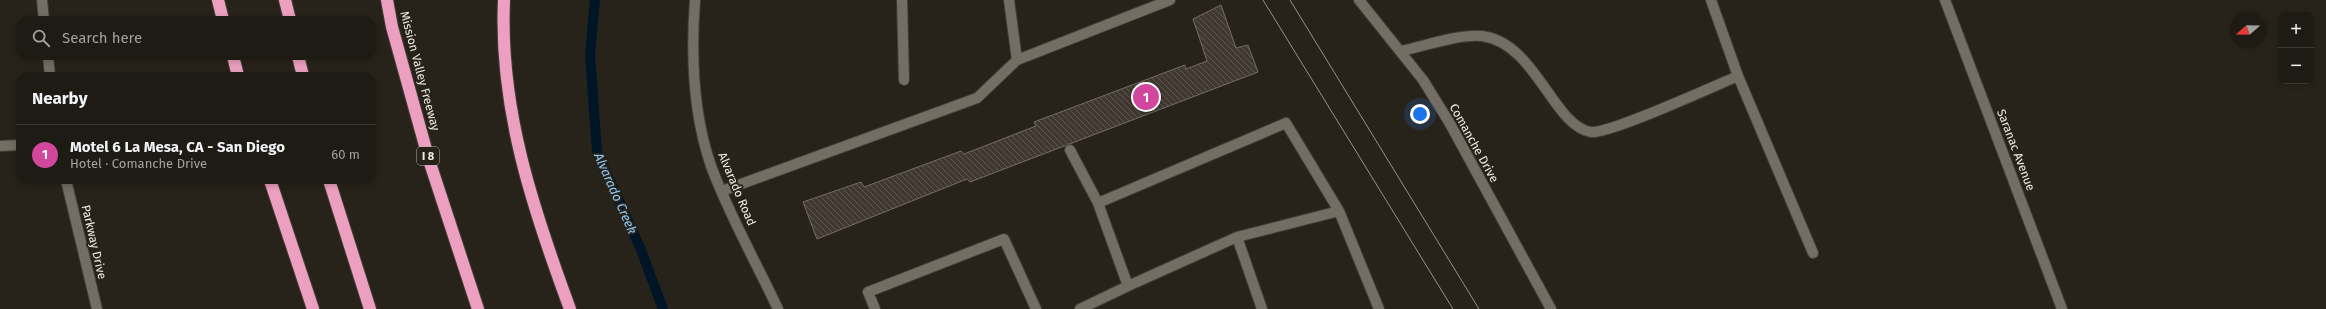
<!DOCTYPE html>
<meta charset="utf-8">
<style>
body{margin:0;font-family:"Fira Sans",sans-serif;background:#2b2722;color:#f1f3f6}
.controls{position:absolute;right:12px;top:12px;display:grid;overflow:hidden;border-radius:8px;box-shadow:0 2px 6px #0003}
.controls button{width:36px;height:36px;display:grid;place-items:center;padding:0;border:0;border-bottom:1px solid #3c3834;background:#1e1a14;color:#f1f3f6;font:20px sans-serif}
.compass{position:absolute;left:2230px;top:12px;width:36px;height:36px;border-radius:50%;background:#1e1a14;box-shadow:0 2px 6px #0003;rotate:250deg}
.you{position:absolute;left:1420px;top:114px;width:14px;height:14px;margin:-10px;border:3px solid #fff;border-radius:50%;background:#1a73e8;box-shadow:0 0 0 6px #1a73e833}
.badge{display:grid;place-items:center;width:26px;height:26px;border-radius:50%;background:#7c3aed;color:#fff;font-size:13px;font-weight:700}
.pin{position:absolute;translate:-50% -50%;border:2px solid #fff;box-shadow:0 1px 4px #0006}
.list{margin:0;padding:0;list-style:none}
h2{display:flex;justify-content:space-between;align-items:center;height:52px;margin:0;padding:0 16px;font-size:17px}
h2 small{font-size:13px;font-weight:400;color:#a1a1a0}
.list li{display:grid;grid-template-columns:26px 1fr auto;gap:12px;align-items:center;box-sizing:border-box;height:60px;padding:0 16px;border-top:1px solid #3c3834}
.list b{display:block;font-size:15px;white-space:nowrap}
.list p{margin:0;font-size:13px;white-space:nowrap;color:#a1a1a0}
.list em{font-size:13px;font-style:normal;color:#a1a1a0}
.icon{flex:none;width:22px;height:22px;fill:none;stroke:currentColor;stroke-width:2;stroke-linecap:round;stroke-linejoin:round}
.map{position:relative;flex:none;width:2326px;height:309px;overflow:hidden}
.search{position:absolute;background:#1e1a14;box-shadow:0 2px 6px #0003;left:16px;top:16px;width:360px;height:44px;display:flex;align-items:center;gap:10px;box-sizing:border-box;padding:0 14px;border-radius:12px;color:#a1a1a0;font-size:15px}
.panel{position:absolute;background:#1e1a14;box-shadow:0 2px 6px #0003;left:16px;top:72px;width:360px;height:112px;border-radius:12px}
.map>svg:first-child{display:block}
</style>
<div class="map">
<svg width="2326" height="309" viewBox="0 0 2326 309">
<defs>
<pattern id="building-back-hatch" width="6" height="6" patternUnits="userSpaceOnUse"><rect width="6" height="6" fill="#413931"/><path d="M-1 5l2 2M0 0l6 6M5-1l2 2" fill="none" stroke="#5d564f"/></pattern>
</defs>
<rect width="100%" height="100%" fill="#28231a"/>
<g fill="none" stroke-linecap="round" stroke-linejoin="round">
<path stroke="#001526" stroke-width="10" d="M595,0L590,55L597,152L641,250L663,309"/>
</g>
<path fill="url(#building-back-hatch)" stroke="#756c63" d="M1221,5L1236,48L1248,45L1258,72L970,182L967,179L817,239L803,202L861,182L864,187L961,151L964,154L1036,126L1034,122L1185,65L1186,69L1207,61L1193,19Z"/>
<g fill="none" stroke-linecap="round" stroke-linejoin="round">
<defs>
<path id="service" d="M902,0L904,80
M1009,0L1017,60
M1401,51C1425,46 1458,34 1482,36C1536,43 1553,126 1591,132C1610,134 1714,86 1738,76L1711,0
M1738,76L1813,253
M1070,150L1098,203L1286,123L1339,211L1379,309
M722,191L977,98L1017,60L1170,0
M1098,203L1128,286L1237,237L1339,211
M1237,237L1262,309
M875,309L868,292L1004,239L1036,309
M1080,309L1128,286"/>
<path id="minor" d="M1945,0L2062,309
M0,146L20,145"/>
<path id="tertiary" d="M42,0L44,20
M695,0C691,53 693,114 711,166C729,215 756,262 778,309
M1359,0L1423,80L1449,122L1551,309
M48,56L50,76
M66,180L97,309"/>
<path id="motorway" d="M218,0L223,20
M285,0L290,20
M387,0L392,27L429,160L478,309
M504,0C499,108 533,209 570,309
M233,56L238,76
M298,56L303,76
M270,180L313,309
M329,180L370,309"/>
</defs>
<use href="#service" stroke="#423e37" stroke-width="12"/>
<use href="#minor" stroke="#423e37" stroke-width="12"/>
<use href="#tertiary" stroke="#423e37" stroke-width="12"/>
<use href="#motorway" stroke="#423e37" stroke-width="14"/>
<use href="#service" stroke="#746d63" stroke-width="10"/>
<use href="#minor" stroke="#746d63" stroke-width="10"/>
<use href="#tertiary" stroke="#746d63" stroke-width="10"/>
<use href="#motorway" stroke="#ec9fbe" stroke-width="12"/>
<path stroke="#96928a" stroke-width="1" d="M1263,0L1453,309
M1290,0L1479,309"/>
</g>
<g text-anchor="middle" stroke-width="4" stroke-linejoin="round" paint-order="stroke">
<rect fill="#28231a" stroke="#b5b0aa" stroke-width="1" x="417" y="147" width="22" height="18" rx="3"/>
<g font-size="11" font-weight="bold" fill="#f1ede7">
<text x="428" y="160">I 8</text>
</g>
<g font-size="12" fill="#f1ede7" stroke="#28231a">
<text transform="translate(420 71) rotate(75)" y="4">Mission Valley Freeway</text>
<text transform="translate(1474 143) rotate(61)" y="4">Comanche Drive</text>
<text transform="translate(2016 150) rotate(69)" y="4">Saranac Avenue</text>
<text transform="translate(737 189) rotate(67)" y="4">Alvarado Road</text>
<text transform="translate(94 242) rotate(77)" y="4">Parkway Drive</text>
</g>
<g font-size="13" font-style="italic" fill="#8ec9f7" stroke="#28231a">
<text transform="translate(616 193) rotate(66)" y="5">Alvarado Creek</text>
</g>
</g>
</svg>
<div class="controls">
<button>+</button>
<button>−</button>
</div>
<svg class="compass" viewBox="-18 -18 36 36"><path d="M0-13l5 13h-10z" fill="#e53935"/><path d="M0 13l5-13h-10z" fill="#a1a1a0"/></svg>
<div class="you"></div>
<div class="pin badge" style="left:1146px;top:97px;background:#d1479c">1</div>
<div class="search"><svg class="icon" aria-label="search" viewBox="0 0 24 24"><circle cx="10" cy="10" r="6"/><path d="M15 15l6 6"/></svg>Search here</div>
<section class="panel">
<h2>Nearby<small></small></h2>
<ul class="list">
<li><span class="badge" style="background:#d1479c">1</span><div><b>Motel 6 La Mesa, CA - San Diego</b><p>Hotel · Comanche Drive</p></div><em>60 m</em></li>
</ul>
</section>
</div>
